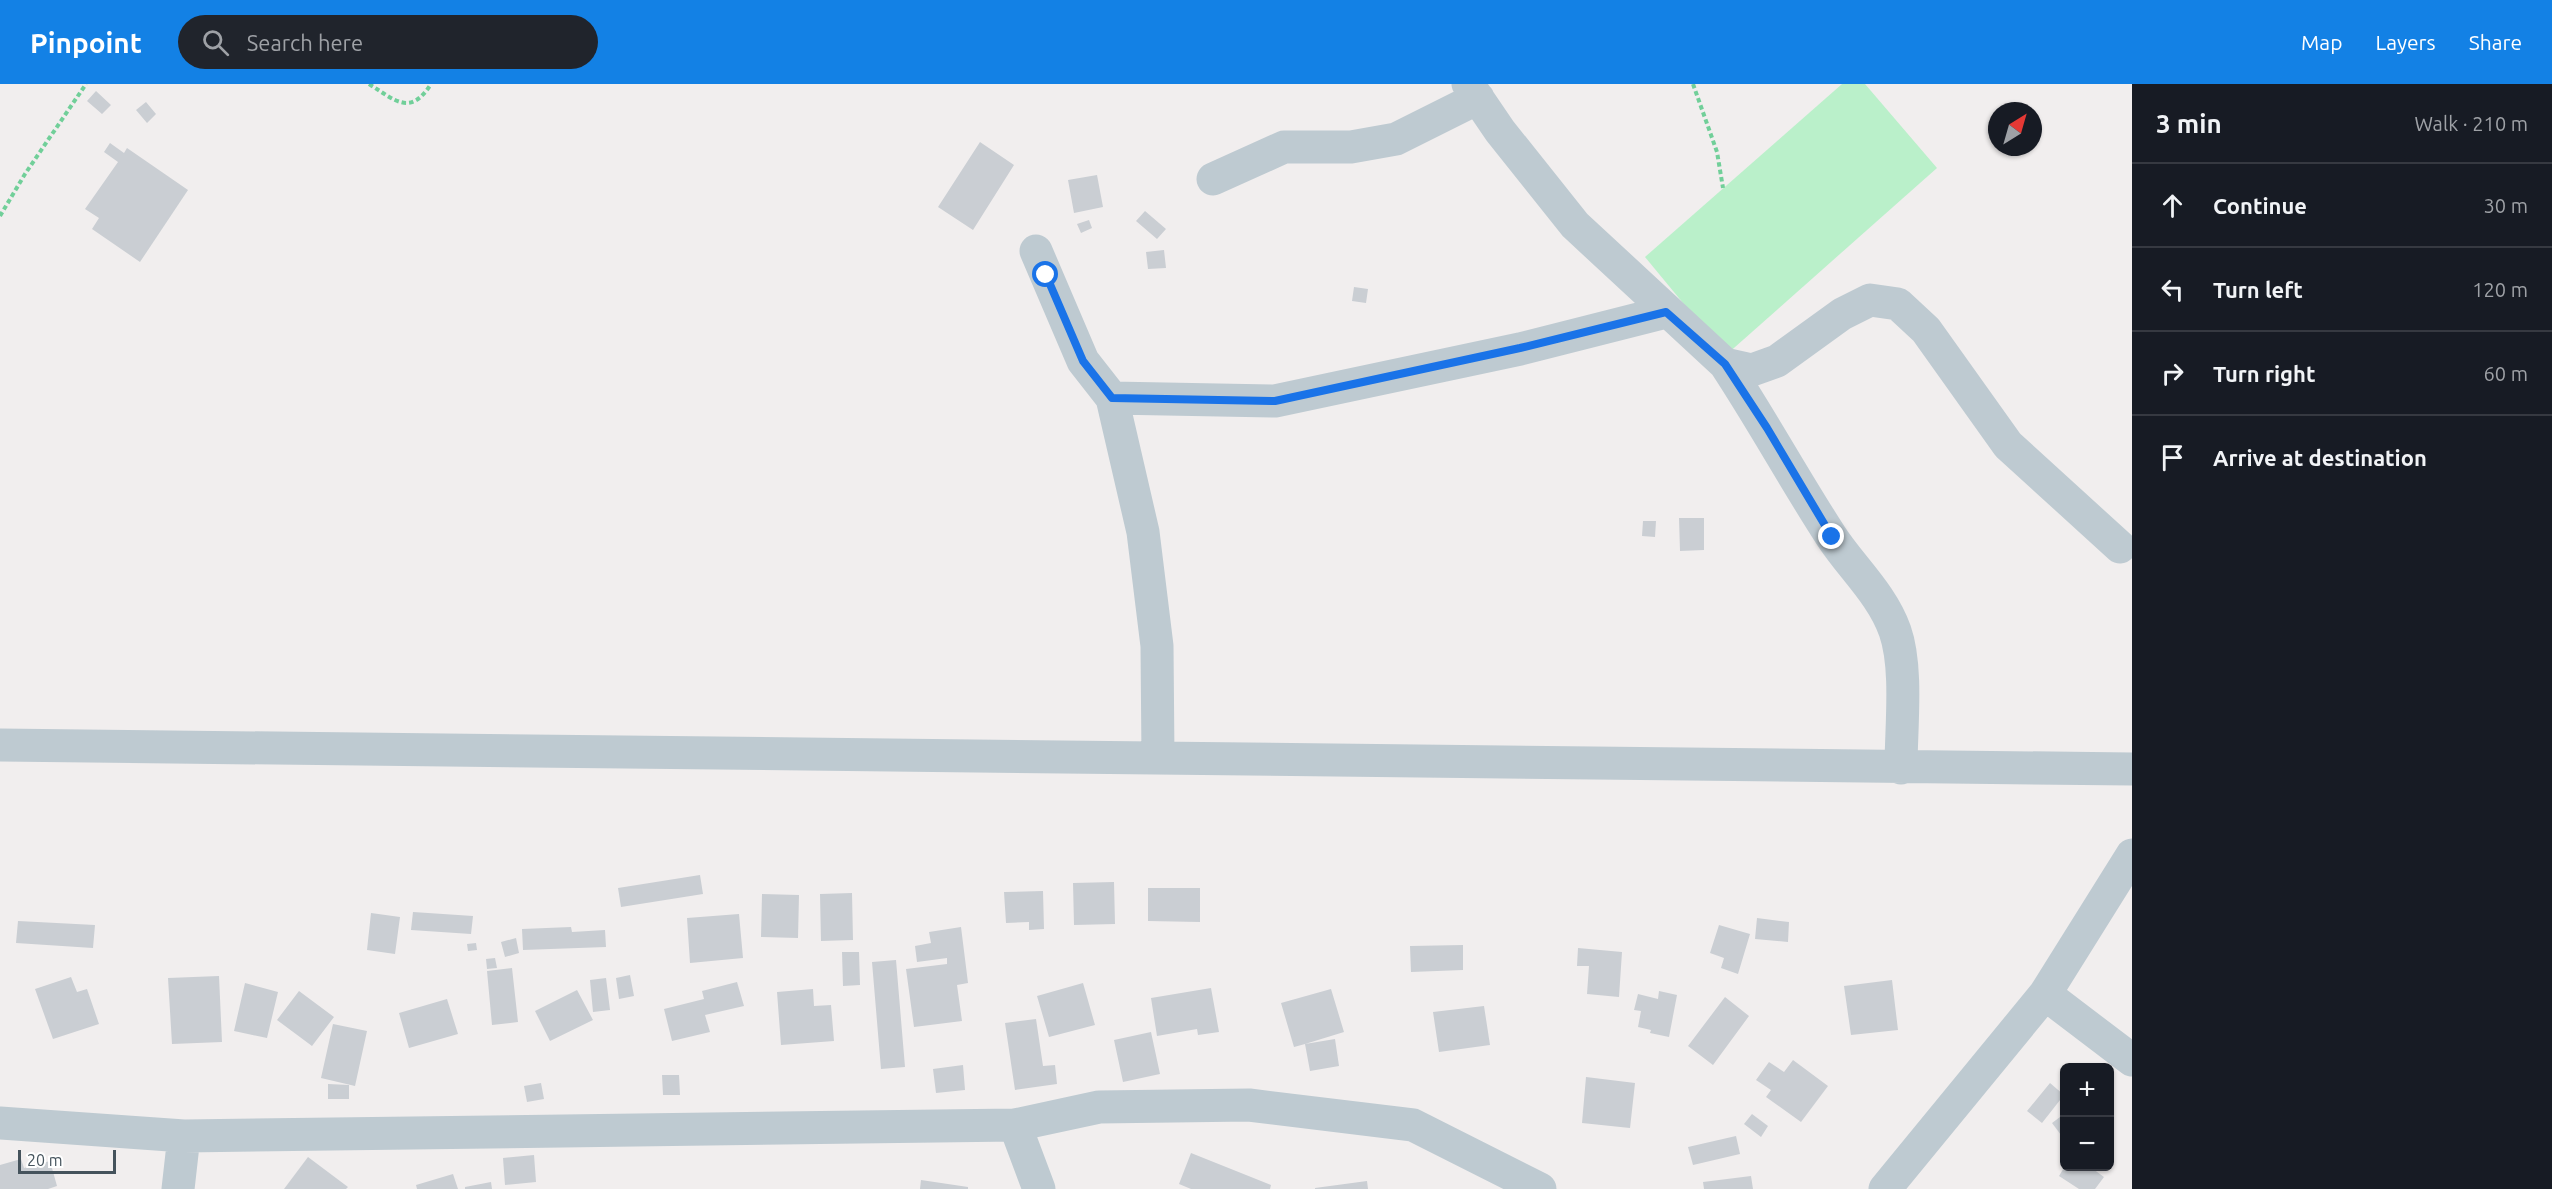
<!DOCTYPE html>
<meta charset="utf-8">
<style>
body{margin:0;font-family:Ubuntu,sans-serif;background:#20242c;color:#f1f3f6}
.controls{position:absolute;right:18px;bottom:18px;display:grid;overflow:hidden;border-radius:9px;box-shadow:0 2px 4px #0004}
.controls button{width:54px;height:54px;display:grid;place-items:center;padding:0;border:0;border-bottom:2px solid #363941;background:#171b24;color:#f1f3f6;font:30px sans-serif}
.compass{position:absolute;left:1988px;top:18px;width:54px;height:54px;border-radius:50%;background:#171b24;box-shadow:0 2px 4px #0004;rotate:37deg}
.scale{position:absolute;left:18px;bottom:15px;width:98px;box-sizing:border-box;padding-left:6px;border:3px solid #45535c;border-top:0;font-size:16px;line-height:21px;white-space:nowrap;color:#45535c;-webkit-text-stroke:4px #fff;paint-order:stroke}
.stop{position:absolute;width:18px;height:18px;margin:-14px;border:4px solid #1a73e8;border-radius:50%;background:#fff}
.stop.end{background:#1a73e8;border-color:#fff;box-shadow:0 2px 6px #0008}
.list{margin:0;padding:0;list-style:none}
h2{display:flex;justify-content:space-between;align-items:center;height:78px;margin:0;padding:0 24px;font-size:26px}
h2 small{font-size:20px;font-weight:400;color:#9ea1a6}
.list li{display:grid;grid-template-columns:39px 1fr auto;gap:18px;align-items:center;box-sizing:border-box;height:84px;padding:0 24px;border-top:2px solid #363941}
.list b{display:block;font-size:22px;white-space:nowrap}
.list em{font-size:20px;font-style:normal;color:#9ea1a6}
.icon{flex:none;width:33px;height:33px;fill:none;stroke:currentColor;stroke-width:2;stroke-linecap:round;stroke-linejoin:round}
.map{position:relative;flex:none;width:2132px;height:1105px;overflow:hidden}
header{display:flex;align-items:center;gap:36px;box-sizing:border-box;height:84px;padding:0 30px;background:#1381e5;color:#fff}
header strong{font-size:28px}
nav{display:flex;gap:33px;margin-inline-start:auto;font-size:21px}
.search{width:420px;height:54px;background:#20242c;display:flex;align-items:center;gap:15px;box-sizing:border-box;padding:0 21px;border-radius:33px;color:#9ea1a6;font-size:22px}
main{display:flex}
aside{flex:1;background:#171b24}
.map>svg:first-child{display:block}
</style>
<header>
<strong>Pinpoint</strong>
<div class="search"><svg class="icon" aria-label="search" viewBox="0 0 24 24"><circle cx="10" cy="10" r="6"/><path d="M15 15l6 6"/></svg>Search here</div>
<nav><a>Map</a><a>Layers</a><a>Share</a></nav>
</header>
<main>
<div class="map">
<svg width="2132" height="1105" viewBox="0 0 2132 1105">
<rect width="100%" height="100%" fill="#f1eeee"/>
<path fill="#baf0ca" d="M1842,0H1865L1937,84L1726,271L1645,173Z"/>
<path fill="#caced3" d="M96,7L111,21L102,30L87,17Z
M146,18L156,30L147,39L136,26Z
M980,58L1014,81L973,146L938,123Z
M110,59L124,69L127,64L188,106L140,178L92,145L99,134L85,125L118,78L104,68Z
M1097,91L1103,123L1074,129L1068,96Z
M1145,127L1166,145L1157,155L1136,137Z
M1089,136L1092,144L1081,149L1077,140Z
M1164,166L1166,184L1148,185L1146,168Z
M1354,203L1368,205L1366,219L1352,217Z
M1679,434H1704V466L1680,467Z
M1643,437H1656L1655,453L1642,452Z
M700,791L703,810L621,823L618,804Z
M1114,798L1115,840L1074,841L1073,799Z
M1148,804H1200V838L1148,837Z
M1043,807L1044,845L1029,846V838L1006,839L1004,808Z
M852,809L853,856L821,857L820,810Z
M762,810L799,811L798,854L761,853Z
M413,828L473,832L471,850L411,846Z
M371,829L400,833L395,870L367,866Z
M739,830L743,874L690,879L687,834Z
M1757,834L1789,838L1788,858L1755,855Z
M18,837L95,841L93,864L16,859Z
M1719,841L1750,850L1738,890L1721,884L1724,874L1710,869Z
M571,843L572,848L605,846L606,863L523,866L522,845Z
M961,843L968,899L957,901L962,937L914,943L906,885L947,880V874L917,878L915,862L931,859L929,848Z
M516,854L519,869L505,873L501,858Z
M476,859L477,866L468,867L467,860Z
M1463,861V886L1411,888L1410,862Z
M1578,864L1622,868L1619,913L1587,910L1589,882H1577Z
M842,868H859L860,901L843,902Z
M495,874L497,884L487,885L486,875Z
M896,876L905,983L881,985L872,878Z
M512,884L518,938L492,941L487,887Z
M630,891L634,912L619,915L616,894Z
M219,892L222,958L172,960L168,894Z
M71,893L77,908L87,905L99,940L53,955L35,905Z
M606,894L610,926L593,928L590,896Z
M1892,896L1898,946L1851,951L1844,902Z
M737,898L744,922L705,931L710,948L672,957L664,925L704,915L702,907Z
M245,899L278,908L267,954L234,947Z
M1083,899L1095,941L1049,953L1037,912Z
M1211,904L1219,948L1198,951L1197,945L1157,952L1151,914Z
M813,905L814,922L831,921L834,957L781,961L777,908Z
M1331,905L1344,948L1305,960L1335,955L1339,982L1310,987L1305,960L1294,963L1281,919Z
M577,906L593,936L550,957L535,927Z
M299,907L334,933L312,962L277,936Z
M1659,907L1677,911L1669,953L1650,949L1651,946L1638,943L1641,927L1634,926L1638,910L1658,915Z
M1725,913L1749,932L1713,981L1688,962Z
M447,915L458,950L409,964L399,929Z
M1484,922L1490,961L1439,968L1433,928Z
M1036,935L1043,982L1055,981L1057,1000L1015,1006L1005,939Z
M333,940L367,947L355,1002L321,994Z
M1151,948L1160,990L1123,998L1114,956Z
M1793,976L1828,1002L1801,1038L1766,1013L1771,1006L1756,996L1769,978L1784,988Z
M963,981L965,1006L936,1009L933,985Z
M662,991H679L680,1011H663Z
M1586,993L1635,999L1630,1044L1582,1039Z
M541,999L544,1015L527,1018L524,1002Z
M2050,999L2064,1011L2042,1039L2027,1027Z
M328,1000L349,1001V1015H328Z
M1752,1030L1768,1042L1761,1053L1744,1040Z
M2064,1030V1055L2052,1039Z
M1736,1052L1740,1070L1693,1081L1688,1063Z
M1191,1069L1271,1101L1270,1105H1191L1179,1100Z
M534,1071L536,1098L505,1101L503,1074Z
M308,1073L348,1103L346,1105H284Z
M21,1075L24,1084L50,1077L57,1102L48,1105H0V1081Z
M2065,1082H2089L2104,1093L2095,1105H2079L2059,1092Z
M453,1090L458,1105H417L416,1101Z
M1751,1092L1753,1105H1704L1703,1098Z
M921,1096L968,1103V1105H920Z
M1367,1097L1368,1105H1315V1104Z
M491,1098L492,1105H465V1103Z"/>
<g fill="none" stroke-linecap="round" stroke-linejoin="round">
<path stroke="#71cf99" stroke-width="4" stroke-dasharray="4.5 3" stroke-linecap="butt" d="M369,0C395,16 410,33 431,0
M1693,0L1717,68L1723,104
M0,132L25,90L86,0"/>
<path stroke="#becad1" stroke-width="33" d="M1468,0L1500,47L1575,141L1725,280L1752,286L1777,277L1842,230L1870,216L1898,220L1926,246L2008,361L2120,463
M1213,95L1284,63H1351L1396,55L1478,14
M1036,167L1083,277L1112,314L1143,448L1157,562L1158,674
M1725,280C1762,336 1794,395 1831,452C1851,483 1882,510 1895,547C1908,584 1901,644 1901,684
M1112,314L1275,317L1520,265L1666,228
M0,661L2132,685
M2045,910L2132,976
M0,1039L184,1052L1015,1041L1099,1023L1249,1021L1413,1041L1540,1105
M1015,1041L1039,1105
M178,1105L184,1052
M1885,1105L2045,910L2132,771"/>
</g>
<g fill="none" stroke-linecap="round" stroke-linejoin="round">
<path stroke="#1a73e8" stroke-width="8" d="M1046,191L1083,277L1112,314L1275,317L1520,264L1666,228L1725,280L1767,344L1832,453"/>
</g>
</svg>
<div class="controls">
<button>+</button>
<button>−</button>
</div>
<svg class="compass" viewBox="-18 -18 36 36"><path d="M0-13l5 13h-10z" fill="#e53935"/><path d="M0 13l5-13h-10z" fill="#9ea1a6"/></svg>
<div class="scale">20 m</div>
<div class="stop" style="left:1046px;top:191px"></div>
<div class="stop end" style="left:1832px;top:453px"></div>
</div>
<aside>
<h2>3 min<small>Walk · 210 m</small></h2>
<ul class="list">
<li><svg class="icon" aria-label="ahead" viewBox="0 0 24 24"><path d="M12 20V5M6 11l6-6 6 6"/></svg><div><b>Continue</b></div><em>30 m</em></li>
<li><svg class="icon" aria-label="left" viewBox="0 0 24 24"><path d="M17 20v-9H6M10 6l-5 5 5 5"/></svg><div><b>Turn left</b></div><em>120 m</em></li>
<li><svg class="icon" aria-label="right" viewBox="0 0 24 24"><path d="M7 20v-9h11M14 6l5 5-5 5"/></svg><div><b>Turn right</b></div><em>60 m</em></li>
<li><svg class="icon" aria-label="arrive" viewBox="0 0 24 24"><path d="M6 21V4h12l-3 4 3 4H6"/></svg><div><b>Arrive at destination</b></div></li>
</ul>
</aside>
</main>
